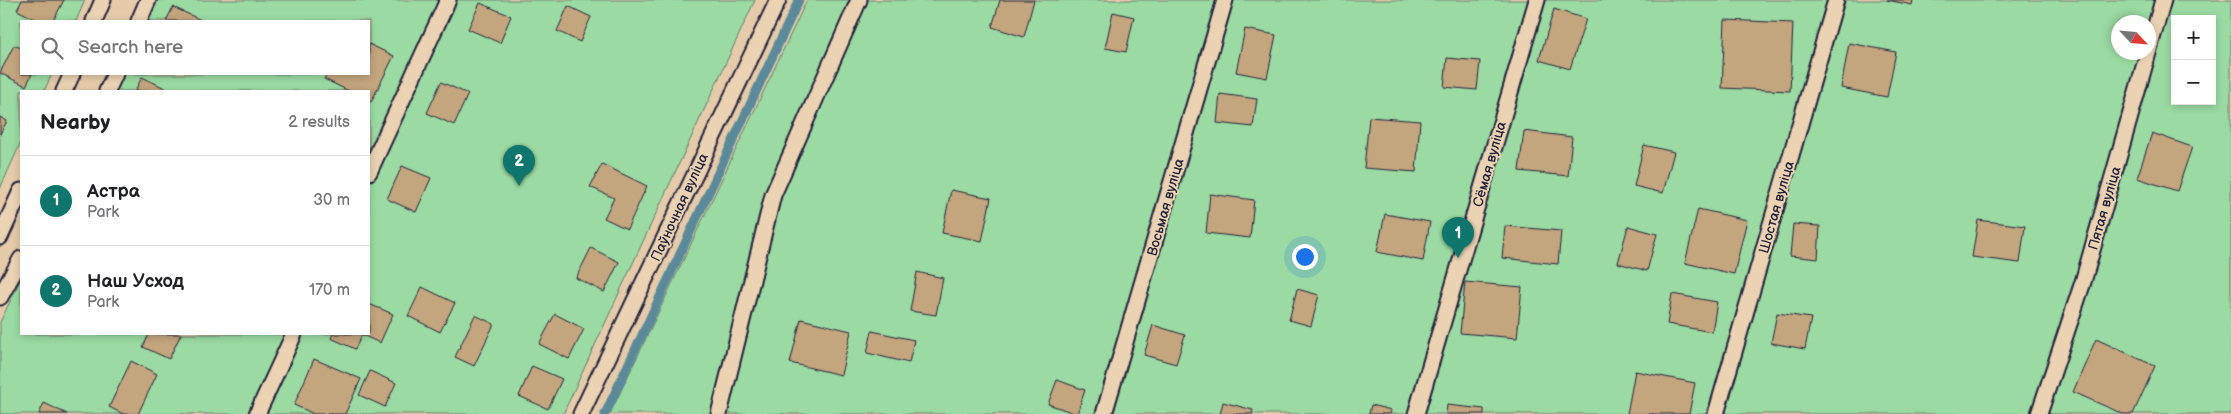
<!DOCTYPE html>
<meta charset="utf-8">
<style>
body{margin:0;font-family:"Balsamiq Sans",sans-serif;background:#f6f6f6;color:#202124}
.controls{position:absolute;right:15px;top:15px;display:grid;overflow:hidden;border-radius:0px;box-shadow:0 2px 8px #0003}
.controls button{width:45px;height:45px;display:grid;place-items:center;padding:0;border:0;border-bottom:1px solid #e0e0e0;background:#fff;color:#202124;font:25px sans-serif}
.compass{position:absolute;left:2111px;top:15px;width:45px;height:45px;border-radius:50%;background:#fff;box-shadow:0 2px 8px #0003;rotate:116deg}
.you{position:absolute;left:1304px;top:256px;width:18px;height:18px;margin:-12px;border:4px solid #fff;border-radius:50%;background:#1a73e8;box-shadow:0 0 0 8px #1a73e833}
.badge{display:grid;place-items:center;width:32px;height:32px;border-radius:50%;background:#0f766e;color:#fff;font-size:16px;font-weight:700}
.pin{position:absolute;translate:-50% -41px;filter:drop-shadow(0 1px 2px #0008)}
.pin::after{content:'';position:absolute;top:26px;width:18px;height:15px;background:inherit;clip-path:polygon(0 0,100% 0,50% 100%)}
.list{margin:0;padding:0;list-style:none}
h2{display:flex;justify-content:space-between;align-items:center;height:65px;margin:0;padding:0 20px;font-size:21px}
h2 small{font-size:16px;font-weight:400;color:#757577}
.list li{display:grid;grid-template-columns:32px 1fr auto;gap:15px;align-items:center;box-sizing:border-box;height:90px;padding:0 20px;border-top:1px solid #e0e0e0}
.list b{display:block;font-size:19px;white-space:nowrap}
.list p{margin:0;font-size:16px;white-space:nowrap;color:#757577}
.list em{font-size:16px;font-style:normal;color:#757577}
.icon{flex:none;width:28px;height:28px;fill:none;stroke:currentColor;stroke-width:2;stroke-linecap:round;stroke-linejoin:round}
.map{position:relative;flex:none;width:2231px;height:414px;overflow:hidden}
.search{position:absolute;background:#fff;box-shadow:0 2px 8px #0003;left:20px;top:20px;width:350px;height:55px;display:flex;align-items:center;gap:12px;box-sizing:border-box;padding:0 18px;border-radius:0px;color:#757577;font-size:19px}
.panel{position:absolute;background:#fff;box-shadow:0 2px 8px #0003;left:20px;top:90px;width:350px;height:245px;border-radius:0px}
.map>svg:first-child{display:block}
</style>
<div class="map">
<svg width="2231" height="414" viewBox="0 0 2231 414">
<rect width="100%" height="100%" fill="#e5cbaa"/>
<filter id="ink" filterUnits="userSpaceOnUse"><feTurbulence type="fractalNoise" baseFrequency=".02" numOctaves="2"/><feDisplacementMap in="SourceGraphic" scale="10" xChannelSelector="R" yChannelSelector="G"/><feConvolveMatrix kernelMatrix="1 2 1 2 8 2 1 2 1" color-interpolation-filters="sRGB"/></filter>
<g filter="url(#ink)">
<path fill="#9bdaa2" stroke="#5e7e6e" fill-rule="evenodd" d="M0,0H85L76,21H21V74H52L44,91H21V142L0,189Z
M158,0H755L563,414H0V322L21,279V334H369V91H113L122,74H369V21H148Z
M807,0H2231V414H610ZM2175,19H2212V101H2175ZM2118,22H2148V52H2118Z"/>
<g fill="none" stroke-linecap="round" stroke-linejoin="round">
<path stroke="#5a8a9a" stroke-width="9" d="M605,414L799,0"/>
</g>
<path fill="#c3a57e" stroke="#22223b" d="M22,0H64L53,21H39L17,10Z
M1000,0H1034L1024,37L992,27Z
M1887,0H1913L1912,5Z
M480,3L511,16L500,43L468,29Z
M568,6L591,17L580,42L557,31Z
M173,7L203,21H166Z
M1554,9L1586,19L1570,69L1539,60Z
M1113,12L1134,17L1126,52L1105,48Z
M1725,20L1793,23L1790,91L1722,88Z
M1245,29L1276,35L1267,78L1236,72Z
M1849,43L1896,52L1887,97L1841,88Z
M369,44L394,56L371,102L369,101V91H349L324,79L327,74H369Z
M14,45L21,48V74H32L26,86L0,73Z
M1447,58L1480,61L1477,90L1444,87Z
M142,77L167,89L166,91H135Z
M441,82L468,94L454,125L427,113Z
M1220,94L1257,99L1253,127L1217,123Z
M0,117L7,121L0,134Z
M1369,117L1420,121L1416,172L1364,168Z
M1524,131L1572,137L1568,176L1519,171Z
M2152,133L2192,147L2177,191L2137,178Z
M1644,145L1674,152L1663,193L1634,186Z
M602,164L647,186L627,229L604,218L614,198L590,187Z
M402,166L431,178L416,212L387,199Z
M951,190L991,198L982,241L942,233Z
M1210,194L1254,200L1250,238L1206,233Z
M1698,209L1747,220L1734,274L1685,263Z
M1385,214L1430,222L1423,261L1377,252Z
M1978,220L2025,226L2020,263L1972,257Z
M1793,224L1820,226L1818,259L1790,256Z
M1505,226L1561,231L1558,264L1502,258Z
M1628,226L1657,234L1647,271L1618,263Z
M591,248L619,262L604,292L576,278Z
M917,272L943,278L936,315L910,311Z
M1465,282L1522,287L1517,338L1460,333Z
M422,287L455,303L440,332L408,316Z
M1297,289L1319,295L1311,326L1289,320Z
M1672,294L1717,302L1712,332L1667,324Z
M369,304L393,314L380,343L362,335L355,349L331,338L333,334H369Z
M1777,313L1811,318L1805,349L1771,343Z
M555,314L584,329L569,359L539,344Z
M475,315L494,324L474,366L455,357Z
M801,319L851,331L841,375L790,363Z
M1153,325L1185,335L1176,364L1144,355Z
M872,331L914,340L909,363L867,353Z
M149,334H181L169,359L143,347Z
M2096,339L2155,366L2133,414H2123L2073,392Z
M314,359L361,379L345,414H314L294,405Z
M131,361L157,374L138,414H123L109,407Z
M532,366L562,379L548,409L519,396Z
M370,371L396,383L385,407L359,395Z
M1635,371L1695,383L1689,414H1627Z
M1057,380L1085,390L1077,414L1048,404Z
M1223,402L1253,410L1252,414H1220Z
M44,403L67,414H39Z
M1371,405L1391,410L1390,414H1369Z
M1447,405L1484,409V414H1446Z"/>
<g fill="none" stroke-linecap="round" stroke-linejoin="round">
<defs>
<path id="service" d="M94,21L103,0
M139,21L148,0
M64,91L72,74
M107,91L115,74
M369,172L448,0
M0,237L21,191
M0,297L21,259
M257,414L294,334
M581,414L778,0
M719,414L773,195L859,0
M1104,414L1225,0
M1416,414L1537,0
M1716,414L1836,0
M2039,414L2083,282L2163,0"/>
</defs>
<use href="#service" stroke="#22223b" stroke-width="19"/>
<use href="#service" stroke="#ead2b3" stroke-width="15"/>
</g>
</g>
<g text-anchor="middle" stroke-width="4" stroke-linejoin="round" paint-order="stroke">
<g font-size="14" fill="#22223b" stroke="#ead2b3">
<text transform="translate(1489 164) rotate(-74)" y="5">Сёмая вуліца</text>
<text transform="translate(679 207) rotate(-65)" y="5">Паўночная вуліца</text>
<text transform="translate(1165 207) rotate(-74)" y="5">Восьмая вуліца</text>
<text transform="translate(1776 207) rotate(-74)" y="5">Шостая вуліца</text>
<text transform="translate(2104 208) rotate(-74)" y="5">Пятая вуліца</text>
</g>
</g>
</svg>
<div class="controls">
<button>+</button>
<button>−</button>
</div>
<svg class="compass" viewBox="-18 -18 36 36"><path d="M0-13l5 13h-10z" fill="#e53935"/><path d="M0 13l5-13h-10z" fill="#757577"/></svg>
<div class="you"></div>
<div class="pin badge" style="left:1458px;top:258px">1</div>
<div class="pin badge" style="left:519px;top:186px">2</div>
<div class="search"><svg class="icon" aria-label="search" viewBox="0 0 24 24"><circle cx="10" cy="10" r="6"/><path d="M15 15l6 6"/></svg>Search here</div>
<section class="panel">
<h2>Nearby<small>2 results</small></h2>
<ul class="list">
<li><span class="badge">1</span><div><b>Астра</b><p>Park</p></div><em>30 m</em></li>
<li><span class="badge">2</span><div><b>Наш Усход</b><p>Park</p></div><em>170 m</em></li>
</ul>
</section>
</div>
